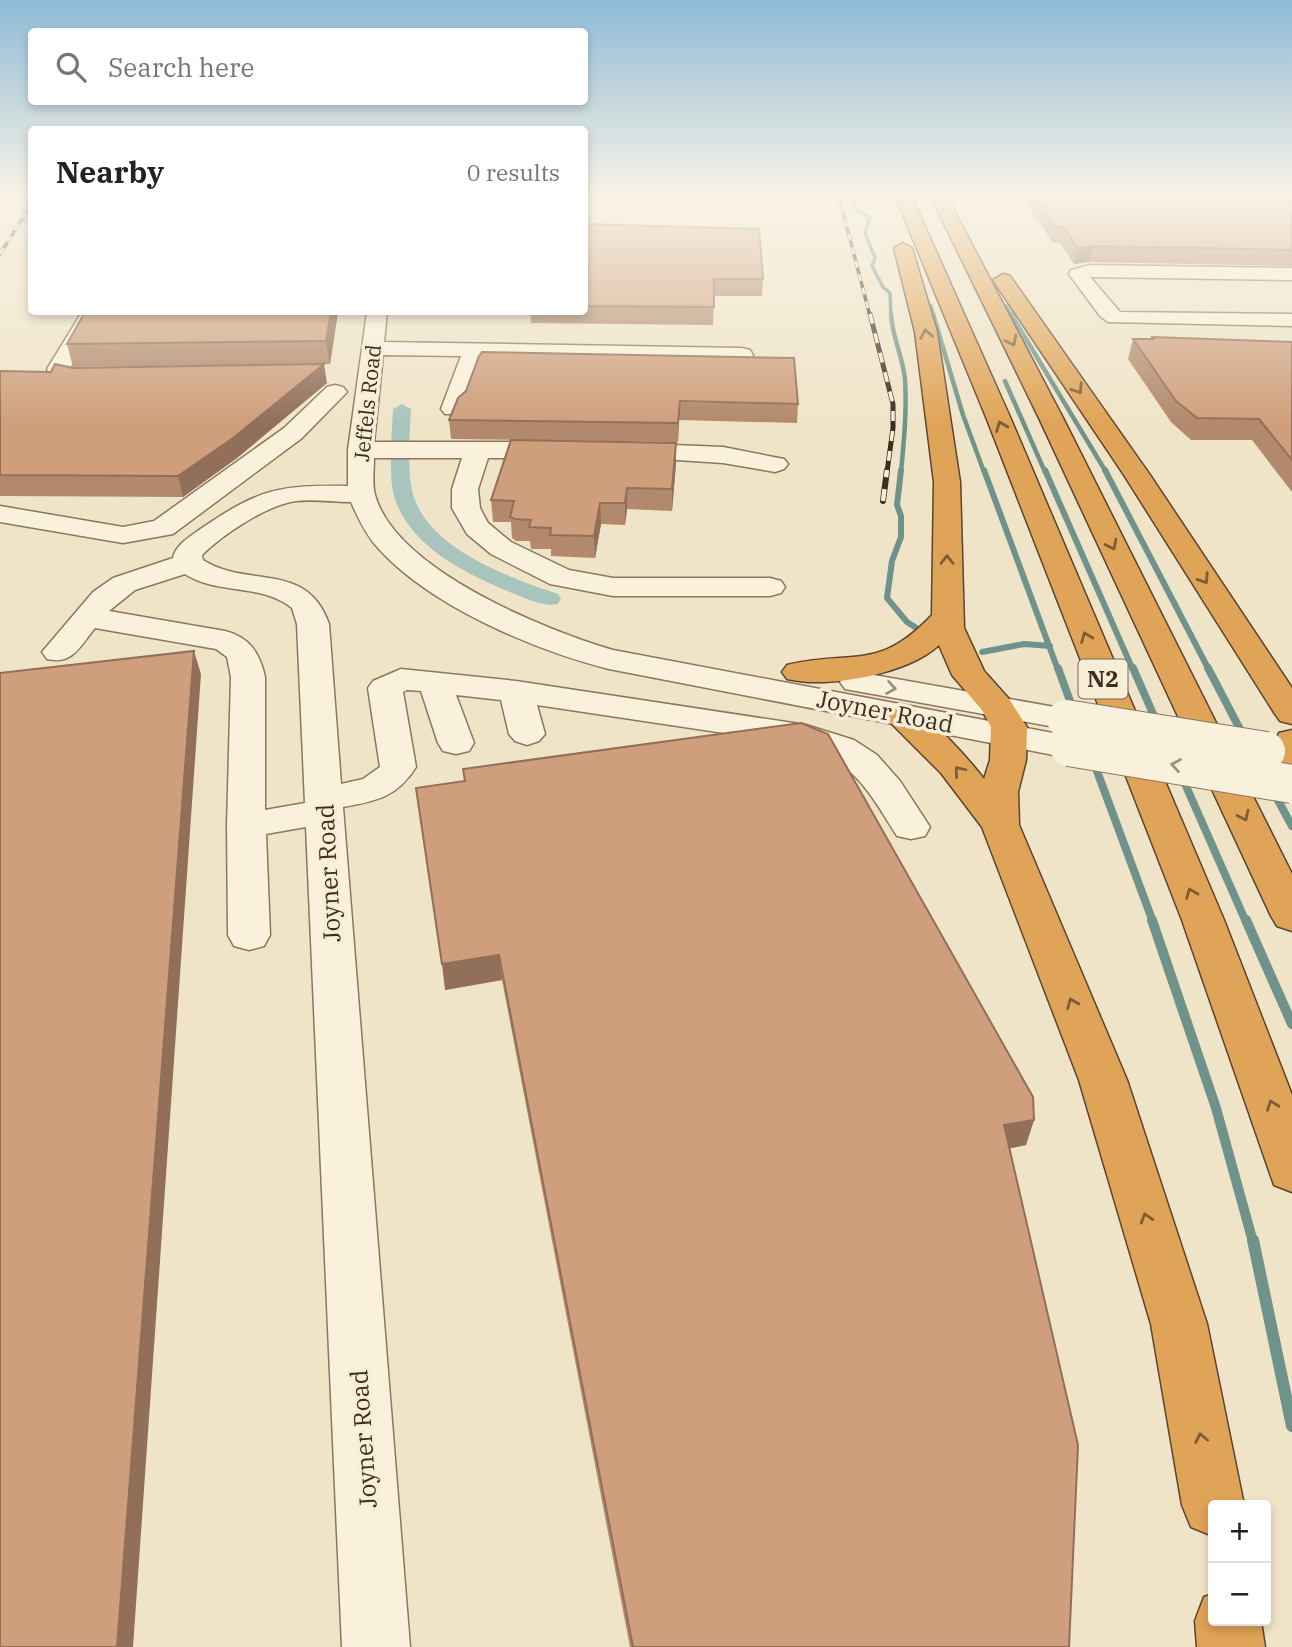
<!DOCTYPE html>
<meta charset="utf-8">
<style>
body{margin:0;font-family:"IBM Plex Serif",serif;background:#f6f6f6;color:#222}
.controls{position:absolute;right:21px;bottom:21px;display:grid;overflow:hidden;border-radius:7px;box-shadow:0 4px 10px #0003}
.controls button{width:63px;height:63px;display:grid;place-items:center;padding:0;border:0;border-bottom:2px solid #e0e0e0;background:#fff;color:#222;font:35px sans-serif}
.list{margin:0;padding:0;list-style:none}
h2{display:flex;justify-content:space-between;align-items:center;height:91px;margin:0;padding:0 28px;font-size:30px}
h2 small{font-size:23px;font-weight:400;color:#767676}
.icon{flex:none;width:38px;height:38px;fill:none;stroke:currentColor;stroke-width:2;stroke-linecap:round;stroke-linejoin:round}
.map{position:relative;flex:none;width:1292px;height:1647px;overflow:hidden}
.search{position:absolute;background:#fff;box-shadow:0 4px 10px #0003;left:28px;top:28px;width:560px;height:77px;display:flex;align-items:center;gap:18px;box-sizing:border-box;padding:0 24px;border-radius:7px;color:#767676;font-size:26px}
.panel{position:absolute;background:#fff;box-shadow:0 4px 10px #0003;left:28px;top:126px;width:560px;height:189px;border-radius:7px}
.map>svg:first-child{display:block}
</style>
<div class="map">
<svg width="1292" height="1647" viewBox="0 0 1292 1647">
<rect width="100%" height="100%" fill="#f0e4c8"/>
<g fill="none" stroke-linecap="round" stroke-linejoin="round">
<path stroke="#6f938a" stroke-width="3.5" d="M852,193L856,210L870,217L865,233L875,258L872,266L883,287L890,293L891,316
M931,306L934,316
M1006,306L1012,316"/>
<path stroke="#6f938a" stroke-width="4.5" d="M891,314C892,337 903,357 905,379C907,410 904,441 901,472
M933,314L963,415L984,472
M1011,314L1106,472
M1005,381L1045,472"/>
<path stroke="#6f938a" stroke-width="6" d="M901,470L897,505L901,516V537L892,561L887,598L907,622L918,629
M984,470L1058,670
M1045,470L1133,670
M1105,470L1209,670
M982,652L1024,644L1050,646"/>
<path stroke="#6f938a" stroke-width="8" d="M1058,668L1073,709
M1133,668L1157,723
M1208,668L1243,735
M1094,763L1153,922
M1182,777L1246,922
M1274,793L1292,826"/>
<path stroke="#6f938a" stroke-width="10" d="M1152,920L1216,1108L1253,1242
M1246,920L1292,1024"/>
<path stroke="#6f938a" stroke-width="12" d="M1253,1240L1292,1426"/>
<path fill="#a9c4bc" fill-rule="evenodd" d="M402,404L411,409L409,445L404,449L409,454C410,473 409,490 418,507C441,553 513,579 558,594L561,599L558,604C544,607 530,600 517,595C473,577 419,553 398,507C390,489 391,473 391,454L396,449L391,445L393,409Z"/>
<defs>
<path id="minor" d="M1159,193H1292V199L1167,198Z
M1090,265L1292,268V280L1090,277L1120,312L1292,314V326L1108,322L1100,316L1069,274L1071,270Z
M82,312H102L70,368L110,371L113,376L110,381L102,383L53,379L47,369Z
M367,312H387L384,342L742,348L750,350L753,355L750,360L742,362L483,357L465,409L461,414H445L441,409L461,356L383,355L374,442H562L571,445L575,450L571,455L562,458H488L478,489L480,508L488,523L511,542L569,570L613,578H770L781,581L785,587L781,593L770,596H613L550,584L491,554L467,534L452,508V489L462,458H374C374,469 372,484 375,495C396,570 545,630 613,650L1069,736L1082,739L1087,747L1082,755L1069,758L609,669C534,650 430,606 378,548C366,535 358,518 351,502C333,502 314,499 296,501C267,505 223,534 202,555L203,560C248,589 307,560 329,624L341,784L363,779L380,767L368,688L373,681L401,669L516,681L806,725L854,740L877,755L900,781L930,827L925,836L911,839L897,836C868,790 854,761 798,744L537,705L545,734L539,741L527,745L515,741L509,734L501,700L456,695L474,743L469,751L456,754L443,751L438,743L421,691L407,690L403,692L416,767C397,797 377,801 343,807L410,1647H342L306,827L266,834L270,935L264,946L249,950L234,946L228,935L227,825L231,677L227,657L216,649L95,628C80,646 73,665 47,659L42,652L93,592L113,578L173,558C176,544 191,536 202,528C259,489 279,485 348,486V450ZM185,574C217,595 261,583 292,608L297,624L305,803L265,810V677C260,653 249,637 225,631L109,611L135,590Z
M335,385L343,387L347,392L302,438L173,534L123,543L0,522V506L123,527L154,521L284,428L327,387Z
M625,443L723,447L784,459L788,464L784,469L775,472L723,463L616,456L612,451L616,446Z
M857,672L1066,709L1078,712L1083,719L1078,726L1066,729L845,689L840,682L845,675Z"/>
<path id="highway" d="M894,193H910L1010,417L1224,920L1292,1095V1192L1274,1185L1182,920L986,417Z
M929,193H945L1063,418L1292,874V931L1277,926L1271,916L1039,418Z
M903,243L912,248L937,332L960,482L964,628L984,671L1009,699L1027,727L1026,760L1018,792L1019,825L1127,1080L1207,1324L1244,1505H1213V1536L1191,1527L1182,1505L1151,1324L1079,1080L982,827L941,773L885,717L890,710C898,708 904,706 912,709C931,716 971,762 984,779L990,760L991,727L982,710L952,675L939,645C908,674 828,689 787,679L782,672L787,665C853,649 877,673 932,615L934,482L915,332L894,248Z
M1003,274L1010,276L1150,475L1292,688V724L1280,721L1275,714L1124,475L993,280Z
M1292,730V787L1279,784L1268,759L1279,733Z
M1213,1594V1621H1261L1265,1647H1197L1195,1621L1204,1597Z"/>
</defs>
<use href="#minor" stroke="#8d765c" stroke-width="3"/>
<use href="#highway" stroke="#5b4430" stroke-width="3"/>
<use href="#minor" fill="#faf1dc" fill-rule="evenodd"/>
<use href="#highway" fill="#e0a458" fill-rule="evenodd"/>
<defs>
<path id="rail-far2" d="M838,193L870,316
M0,254L32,203"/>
<path id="rail-far1" d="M870,314L893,404V428L887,472"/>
<path id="rail" d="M883,501L887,470"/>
</defs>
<use href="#rail-far2" stroke="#3d2e20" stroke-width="3.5"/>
<use href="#rail-far1" stroke="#3d2e20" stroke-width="5"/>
<use href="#rail" stroke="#3d2e20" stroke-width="6"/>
<use href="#rail-far2" stroke="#f7eed8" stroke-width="2.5" stroke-dasharray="7" stroke-linecap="butt"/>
<use href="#rail-far1" stroke="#f7eed8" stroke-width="3.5" stroke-dasharray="10" stroke-linecap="butt"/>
<use href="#rail" stroke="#f7eed8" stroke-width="4.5" stroke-dasharray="12" stroke-linecap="butt"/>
<defs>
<path id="minor-bridge" d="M1066,719L1266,751
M1069,747L1292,784"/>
</defs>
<use href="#minor-bridge" stroke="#8d765c" stroke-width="40" stroke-linecap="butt"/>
<use href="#minor-bridge" stroke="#faf1dc" stroke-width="38"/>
</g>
<path fill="#b2896c" d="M1026,193H1286L1292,198V266L1090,262L1074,264L1060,243H1053L1025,201Z
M584,224L763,279L762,296H714L713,325L531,323L530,312H584Z
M338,312L330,364L73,367L67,344Z
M1152,337L1292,342V492L1252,440H1191L1171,422L1128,359L1133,339H1151Z
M73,368L327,383L237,458L183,497L0,496V371L51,372Z
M458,398L798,404L797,423L679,420L678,442L451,439L449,420Z
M676,443V463L672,511L627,509L625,525L601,524L595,558L551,556V549H531L530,541H516L512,538L511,522H493L491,500Z
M463,769L1034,1120L1026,1145L1010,1148L1069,1647H630L502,980L445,990L465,781Z"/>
<path fill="#916f58" d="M1093,246L1090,262L1074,264L1078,248Z
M331,312H338L330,364L326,341Z
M324,364L327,383L237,458L183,497L178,476Z
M680,401L679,420L678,442V423Z
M676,443V463L672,511V489Z
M627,488V509L625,525V503Z
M600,503L601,524L595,558L594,536Z
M194,651L201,674L133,1647H117Z
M499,955L502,980L445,990L442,964Z
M1034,1120L1026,1145L997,1151L1004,1125Z"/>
<path fill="#cf9f7d" stroke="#916f58" stroke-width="2" d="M1032,193H1286L1292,198V250L1093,246L1078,248L1063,227H1056Z
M584,224L759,229L763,279H714V307L584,306Z
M85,312H331L326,341L67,344Z
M1152,337L1292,342V460L1259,419L1197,418L1176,401L1133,339H1153Z
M482,352L794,358L798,404L680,401L678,423L449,420L458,398L466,391L479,356Z
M55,364L73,368L324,364L233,438L178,476L0,475V371L51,372Z
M511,440L676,443L672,489L627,488L625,503H600L594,536L550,535L551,528L529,527L531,520L515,519L510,517L514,501L491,500Z
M194,651L117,1647H0V673Z
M801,723L828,734L1033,1097L1034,1120L1004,1125L1078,1445L1069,1647H633L499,955L442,964L416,788L465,781L463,769Z"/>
<defs><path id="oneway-chevron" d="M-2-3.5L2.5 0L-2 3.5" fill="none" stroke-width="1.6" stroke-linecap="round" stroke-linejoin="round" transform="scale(1.75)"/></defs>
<g stroke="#7e5d36">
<use href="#oneway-chevron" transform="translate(926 334) rotate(-101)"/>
<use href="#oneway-chevron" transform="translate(1012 341) rotate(63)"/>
<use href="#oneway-chevron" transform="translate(1078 389) rotate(56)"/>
<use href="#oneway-chevron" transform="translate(1001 426) rotate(-112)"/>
<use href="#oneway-chevron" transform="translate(1112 545) rotate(64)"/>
<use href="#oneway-chevron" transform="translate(947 560) rotate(-90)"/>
<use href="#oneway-chevron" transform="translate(1204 579) rotate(57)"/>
<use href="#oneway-chevron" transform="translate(1086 637) rotate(-112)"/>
<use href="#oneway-chevron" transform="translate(959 771) rotate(-130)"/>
<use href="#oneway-chevron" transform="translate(1244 816) rotate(64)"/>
<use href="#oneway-chevron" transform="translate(1191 893) rotate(-112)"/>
<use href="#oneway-chevron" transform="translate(1072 1003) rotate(-112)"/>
<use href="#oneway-chevron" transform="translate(1272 1105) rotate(-110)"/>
<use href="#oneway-chevron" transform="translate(1146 1218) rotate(-107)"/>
<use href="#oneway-chevron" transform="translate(1201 1438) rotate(-101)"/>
</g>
<g stroke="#9c907e">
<use href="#oneway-chevron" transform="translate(891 688) rotate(10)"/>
<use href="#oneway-chevron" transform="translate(1176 765) rotate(-170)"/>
</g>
<linearGradient id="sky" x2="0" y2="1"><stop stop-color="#8fbad6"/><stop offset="0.46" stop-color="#f8f3e6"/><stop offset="1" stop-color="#f8f3e6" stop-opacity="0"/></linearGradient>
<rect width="1292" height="423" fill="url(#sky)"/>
<g text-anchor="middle" stroke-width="7" stroke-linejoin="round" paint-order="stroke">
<g font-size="21" fill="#3d2e20" stroke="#f7eed8">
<text transform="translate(368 403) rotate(-84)" y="7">Jeffels Road</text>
</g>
<rect fill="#f7eed8" stroke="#756857" stroke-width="2" x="1078.5" y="659.5" width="49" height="39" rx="5"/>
<g font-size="23" font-weight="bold" fill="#3d2e20">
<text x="1103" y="687">N2</text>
</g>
<g font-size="24" fill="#3d2e20" stroke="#f7eed8">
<text transform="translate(885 712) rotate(11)" y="8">Joyner Road</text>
<text transform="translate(329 873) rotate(-93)" y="8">Joyner Road</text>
<text transform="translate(364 1439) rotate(-94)" y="8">Joyner Road</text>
</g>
</g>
</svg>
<div class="controls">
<button>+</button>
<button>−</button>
</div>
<div class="search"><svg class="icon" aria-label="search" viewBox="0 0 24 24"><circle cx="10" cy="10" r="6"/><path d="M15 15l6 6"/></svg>Search here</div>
<section class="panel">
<h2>Nearby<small>0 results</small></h2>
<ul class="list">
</ul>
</section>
</div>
